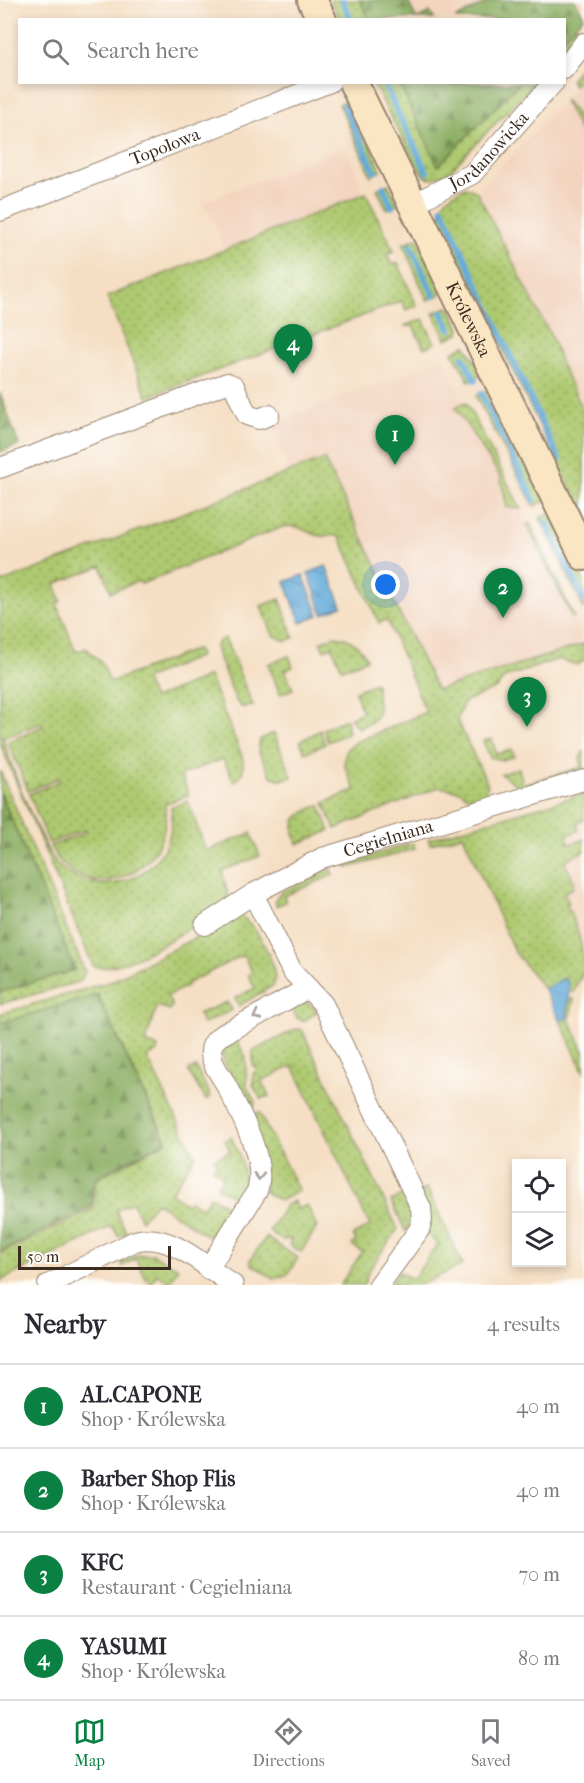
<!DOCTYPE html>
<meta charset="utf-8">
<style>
body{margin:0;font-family:"IM FELL French Canon",serif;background:#f7f7f7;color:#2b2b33}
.controls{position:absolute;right:18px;bottom:18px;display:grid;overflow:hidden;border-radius:0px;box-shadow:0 3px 9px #0003}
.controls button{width:54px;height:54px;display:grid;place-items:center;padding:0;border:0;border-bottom:2px solid #e1e1e2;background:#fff;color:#2b2b33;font:30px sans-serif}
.scale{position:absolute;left:18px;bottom:15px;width:153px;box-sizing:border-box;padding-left:6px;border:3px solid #3b2a1e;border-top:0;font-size:16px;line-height:21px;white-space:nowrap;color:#3b2a1e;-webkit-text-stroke:4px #fdfcf7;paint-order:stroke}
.you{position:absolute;left:386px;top:585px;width:21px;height:21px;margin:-15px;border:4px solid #fff;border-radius:50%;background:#1a73e8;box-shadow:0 0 0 9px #1a73e833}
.badge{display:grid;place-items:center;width:39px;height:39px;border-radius:50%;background:#0b8043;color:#fff;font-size:20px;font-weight:700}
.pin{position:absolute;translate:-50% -50px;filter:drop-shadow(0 2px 3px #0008)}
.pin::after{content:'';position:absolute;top:32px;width:21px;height:18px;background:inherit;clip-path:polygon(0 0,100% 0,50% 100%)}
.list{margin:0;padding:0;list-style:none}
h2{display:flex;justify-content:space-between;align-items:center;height:78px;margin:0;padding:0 24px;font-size:26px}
h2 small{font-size:20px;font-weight:400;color:#7c7c81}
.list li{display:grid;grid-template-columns:39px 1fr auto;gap:18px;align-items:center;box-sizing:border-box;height:84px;padding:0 24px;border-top:2px solid #e1e1e2}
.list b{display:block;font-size:22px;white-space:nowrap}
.list p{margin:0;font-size:20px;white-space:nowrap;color:#7c7c81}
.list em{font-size:20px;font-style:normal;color:#7c7c81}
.icon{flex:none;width:33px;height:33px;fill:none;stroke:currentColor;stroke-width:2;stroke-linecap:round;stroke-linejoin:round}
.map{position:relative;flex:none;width:584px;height:1285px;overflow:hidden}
.search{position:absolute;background:#fff;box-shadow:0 3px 9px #0003;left:18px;right:18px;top:18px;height:66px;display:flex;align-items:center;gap:15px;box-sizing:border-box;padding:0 21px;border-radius:0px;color:#7c7c81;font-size:22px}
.sheet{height:414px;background:#fff}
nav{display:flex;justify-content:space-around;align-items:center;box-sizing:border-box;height:84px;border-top:2px solid #e1e1e2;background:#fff;font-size:16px;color:#7c7c81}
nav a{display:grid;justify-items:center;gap:3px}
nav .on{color:#0b8043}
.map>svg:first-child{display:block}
</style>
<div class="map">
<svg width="584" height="1285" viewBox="0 0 584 1285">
<defs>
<pattern id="grass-dots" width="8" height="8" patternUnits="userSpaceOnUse" patternTransform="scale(1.5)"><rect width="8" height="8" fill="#aec96f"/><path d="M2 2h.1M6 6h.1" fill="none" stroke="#8fa35b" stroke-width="1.8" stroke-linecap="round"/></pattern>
<pattern id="forest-firs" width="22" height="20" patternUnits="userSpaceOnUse" patternTransform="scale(1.5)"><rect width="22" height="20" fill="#8aad62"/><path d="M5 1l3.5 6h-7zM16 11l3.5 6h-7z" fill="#728d50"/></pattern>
<pattern id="water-ripples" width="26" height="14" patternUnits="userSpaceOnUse" patternTransform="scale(1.5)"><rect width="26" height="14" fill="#63aada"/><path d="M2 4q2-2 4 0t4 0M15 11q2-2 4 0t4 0" fill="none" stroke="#538bb0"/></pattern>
</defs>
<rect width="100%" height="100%" fill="#fdfcf7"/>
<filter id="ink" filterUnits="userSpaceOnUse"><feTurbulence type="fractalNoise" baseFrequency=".0167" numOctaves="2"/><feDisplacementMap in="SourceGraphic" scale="12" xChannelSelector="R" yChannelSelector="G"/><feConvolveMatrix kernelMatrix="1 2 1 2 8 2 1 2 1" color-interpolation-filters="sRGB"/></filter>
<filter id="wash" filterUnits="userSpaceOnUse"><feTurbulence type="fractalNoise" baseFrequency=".008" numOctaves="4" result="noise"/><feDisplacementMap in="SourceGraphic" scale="24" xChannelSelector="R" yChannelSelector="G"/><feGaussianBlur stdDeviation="1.35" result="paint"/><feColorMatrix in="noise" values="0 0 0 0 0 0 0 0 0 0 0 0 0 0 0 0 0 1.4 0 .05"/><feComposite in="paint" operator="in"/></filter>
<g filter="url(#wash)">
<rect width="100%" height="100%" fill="#f5dec3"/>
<path fill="#f3d4bf" d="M360,0H584V16L565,36L564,20L369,19Z
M584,74V412L561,364L552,337L478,191L564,100Z
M345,147L364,194L225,250L204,202Z
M441,358L532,530L584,644L437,690L324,458L289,471L272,423L429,365Z
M584,797V945L522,816Z"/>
<path fill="url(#grass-dots)" stroke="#747a46" stroke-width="1.5" d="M330,0H360L369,19H340Z
M576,25L581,32L565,49V36Z
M584,62V74L574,86L570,80Z
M373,83H399L438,166L519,83H534L448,173L430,179L423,175L416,164Z
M345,100L351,102L381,170L371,176L339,104Z
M564,100C575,110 584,123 584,139Z
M388,184L399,204L387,209L377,189Z
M466,187L477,192L552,338L561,364L584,412V517L441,223C437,202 448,195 466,187Z
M366,193L394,251L387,254L392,265L398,263L417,306L406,310L402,301L147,397L107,297Z
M417,238L442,288L440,295L427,300L403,244Z
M447,307L451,309L460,328L459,333L446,339L433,313Z
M423,319L435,343L424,348L413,326H404Z
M465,345L484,374L469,381L453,352Z
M492,389L546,501L534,506L476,396Z
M466,402L521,509L507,507L500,476L455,407Z
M324,459L437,690L584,644V661L577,665L558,659L504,678L497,688L464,702L457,720L488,785L482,800L475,801L460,791L439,787L335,829L324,803L355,790L344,764L346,750L356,742L426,712L387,620L379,623L340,537C331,533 324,538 316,535C302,530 298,524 282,527L141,584L139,581L111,592L101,566L55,584L61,601L57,604L76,652L86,648L102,663L110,682L197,649L200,656L145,679L153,699L209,676L242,756C245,767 244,776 234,782L223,759L181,775L189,795L165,804C175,874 84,913 50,846L86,833L85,830L49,843L29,794L60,781L59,778L28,791L8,742L43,726L42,723L3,738C10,763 43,853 60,867C108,908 180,869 171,807L188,801L206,851L251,833L260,856L222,871L230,901C203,920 124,976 93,966L0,743V583Z
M550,513L584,581V609L540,518Z
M530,523L574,617L572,618L527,525Z
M280,599L294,638L285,641L273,635L261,606Z
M335,636C350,637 360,646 367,659L342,669L332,647L324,650L320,642Z
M225,638L253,706L241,707L236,701L215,648L218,642Z
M289,656L293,667L285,670L293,689L280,694L268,664Z
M376,683L379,713L370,723L358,728L350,718L362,712L355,691Z
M346,719L348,733L328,742L323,729Z
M320,730L325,744L305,753L300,741Z
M274,733L292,777L281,780L271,776L258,751L260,739Z
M492,739L496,754L512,750L514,756L502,760L490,757L483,741Z
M584,750V771L521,788L501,774L519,768L523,784L582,767L580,758Z
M0,771L85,972L81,981L0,1004V992L75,970L0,791Z
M584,794V820L577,823L579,830L566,836L570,844L584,839V851L564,861L575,883L572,885L573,888L564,892L569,903L566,904C577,925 584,947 584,971C582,978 575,983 574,992H568L565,978L544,989L514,951L463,835L430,844L428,839Z
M320,805L330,831L297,844C288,819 297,814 320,805Z
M413,843L415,849L347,868L346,864Z
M331,869L333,875L284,896L286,902L276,906L275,900L281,892Z
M230,912C252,912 280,967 274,985L239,1006L235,998L255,988L248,975L252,972L243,955L186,984L187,986L167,996L172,1006L170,1010L157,1006L145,1043L158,1047L157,1052L147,1057L195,1156L171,1193L187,1204L190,1200L202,1208L210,1196L228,1206V1209L209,1237L156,1202L141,1220L132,1202L116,1210L127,1234L118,1236L112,1226L0,1281V1254L93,1209L96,1179L167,1142L98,995L0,1023V1014L112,981L198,936Z
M568,999H574L569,1019L584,1051V1073L560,1021L567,1018Z
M227,1002L232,1010L203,1024L198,1014Z
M306,1003L314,1007L317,1012L304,1021L297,1018L290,1006Z
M296,1029L302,1030L398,1229L369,1270L364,1285H340L362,1252L352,1245L356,1240L353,1235L370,1226L293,1066L261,1081L269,1096L261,1099L253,1085V1073H256V1066H253V1051Z
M235,1036L246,1058L247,1087L255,1102L254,1107L247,1111L222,1057L225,1044Z
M196,1067L211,1097L206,1100L188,1071Z
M259,1112L299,1191L280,1201L265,1192L250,1117Z
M231,1137C240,1154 252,1184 235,1198L217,1187L223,1176L213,1169L217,1163L214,1159L230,1151L225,1140Z
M427,1188L463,1265L420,1285H390L399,1272L413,1279L438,1244L427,1234L421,1191Z
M403,1195L407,1196L412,1216L406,1232L391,1201Z
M294,1201L298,1209L307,1205L317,1227L301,1252L289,1245L291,1241L286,1238L284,1241L269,1231L286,1205Z
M266,1237L298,1258L288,1274L274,1279L251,1264L250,1260Z
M153,1254L178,1268L170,1283L157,1274L151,1283L146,1279L136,1259L122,1266L120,1262L138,1255Z"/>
<path fill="url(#forest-firs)" stroke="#626c40" stroke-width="1.5" d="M360,0H407L417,19L430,12L434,19H369Z
M491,0H575L584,16L565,36L564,20L455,19Z
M399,83H519L438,166Z
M0,393L19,445L0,452Z
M0,792L75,970L0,992Z
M97,995L166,1141L94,1178L91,1207L0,1252V1023Z"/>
<path fill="url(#water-ripples)" stroke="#4f6a7c" stroke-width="1.5" d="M326,566L342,606L323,614L308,573Z
M303,575L319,615L301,623L285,582Z
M565,978L569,985L567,1018L560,1021L544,989Z"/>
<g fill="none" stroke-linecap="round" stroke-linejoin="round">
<path stroke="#63aada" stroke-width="6" d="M342,0L351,20
M383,82L427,172
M344,105L375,172
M383,187L392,207
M442,208L559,460
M410,245L434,296
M442,312L450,329
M463,357L475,380
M481,393L534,500
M581,506L584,513
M546,522L584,600"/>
</g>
</g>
<g filter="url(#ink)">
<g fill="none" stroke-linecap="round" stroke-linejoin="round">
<defs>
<g id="minor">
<path d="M564,69L584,43"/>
<path id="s1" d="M413,204L472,174L554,82"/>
<path id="s2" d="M0,211L330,82"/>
<path d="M0,468L227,383L234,386L247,415L259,419L269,415"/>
<path d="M253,894L292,971L323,1004L421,1208L422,1220L419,1230L379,1285"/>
<path id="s3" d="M205,925L253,894L322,858L584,780"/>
<path d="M208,1269L257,1191C268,1160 238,1109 224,1081C219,1073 210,1061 211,1051C211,1045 215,1040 220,1036L308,988"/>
<path d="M48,1285L135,1241C170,1231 205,1267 233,1285"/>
</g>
<g id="secondary">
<path d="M312,0L322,20"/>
<path id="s4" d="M353,82L584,556"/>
</g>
</defs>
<use href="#minor" stroke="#988470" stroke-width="22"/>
<use href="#secondary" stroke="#988470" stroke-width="32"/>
<use href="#minor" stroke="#fff" stroke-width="20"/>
<use href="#secondary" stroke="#fbe6c4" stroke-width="28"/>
</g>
<defs><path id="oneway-chevron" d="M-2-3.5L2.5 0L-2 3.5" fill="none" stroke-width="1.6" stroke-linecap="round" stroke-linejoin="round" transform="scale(1.5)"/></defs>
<g stroke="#a79f9a">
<use href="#oneway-chevron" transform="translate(257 1016) rotate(152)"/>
<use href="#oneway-chevron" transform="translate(259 1176) rotate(91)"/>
</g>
</g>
<g text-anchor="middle" stroke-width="4.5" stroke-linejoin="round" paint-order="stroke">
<g font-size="18" fill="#3b2a1e" stroke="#fdfcf7">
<text dy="6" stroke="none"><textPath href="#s2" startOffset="177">Topolowa</textPath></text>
<text dy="6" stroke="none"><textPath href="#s1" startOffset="94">Jordanowicka</textPath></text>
<text dy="6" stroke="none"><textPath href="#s4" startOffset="264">Królewska</textPath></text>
<text dy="6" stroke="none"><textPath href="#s3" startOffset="204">Cegielniana</textPath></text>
</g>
</g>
</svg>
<div class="controls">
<button><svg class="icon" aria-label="locate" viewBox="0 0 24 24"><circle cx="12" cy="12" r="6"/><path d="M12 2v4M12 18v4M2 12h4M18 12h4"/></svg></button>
<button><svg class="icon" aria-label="layers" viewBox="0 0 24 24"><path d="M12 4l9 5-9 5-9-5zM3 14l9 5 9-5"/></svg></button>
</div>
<div class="scale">50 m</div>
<div class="you"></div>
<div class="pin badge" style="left:395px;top:465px">1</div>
<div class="pin badge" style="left:503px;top:618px">2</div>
<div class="pin badge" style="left:527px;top:727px">3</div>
<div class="pin badge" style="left:293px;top:374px">4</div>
<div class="search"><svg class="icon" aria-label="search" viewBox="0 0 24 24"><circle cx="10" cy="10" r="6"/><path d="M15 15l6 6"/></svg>Search here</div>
</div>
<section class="sheet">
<h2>Nearby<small>4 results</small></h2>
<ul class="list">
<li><span class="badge">1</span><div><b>AL.CAPONE</b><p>Shop · Królewska</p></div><em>40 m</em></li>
<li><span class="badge">2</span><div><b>Barber Shop Flis</b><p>Shop · Królewska</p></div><em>40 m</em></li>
<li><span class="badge">3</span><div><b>KFC</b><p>Restaurant · Cegielniana</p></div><em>70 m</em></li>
<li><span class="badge">4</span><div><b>YASUMI</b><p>Shop · Królewska</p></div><em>80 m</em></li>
</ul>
</section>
<nav>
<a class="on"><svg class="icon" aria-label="map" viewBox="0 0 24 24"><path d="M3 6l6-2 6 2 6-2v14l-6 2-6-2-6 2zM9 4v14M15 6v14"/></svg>Map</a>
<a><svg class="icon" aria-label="directions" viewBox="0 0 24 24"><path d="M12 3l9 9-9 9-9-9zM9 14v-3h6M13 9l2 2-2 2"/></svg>Directions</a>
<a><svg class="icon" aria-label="saved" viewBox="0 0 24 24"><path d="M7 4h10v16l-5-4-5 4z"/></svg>Saved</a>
</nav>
